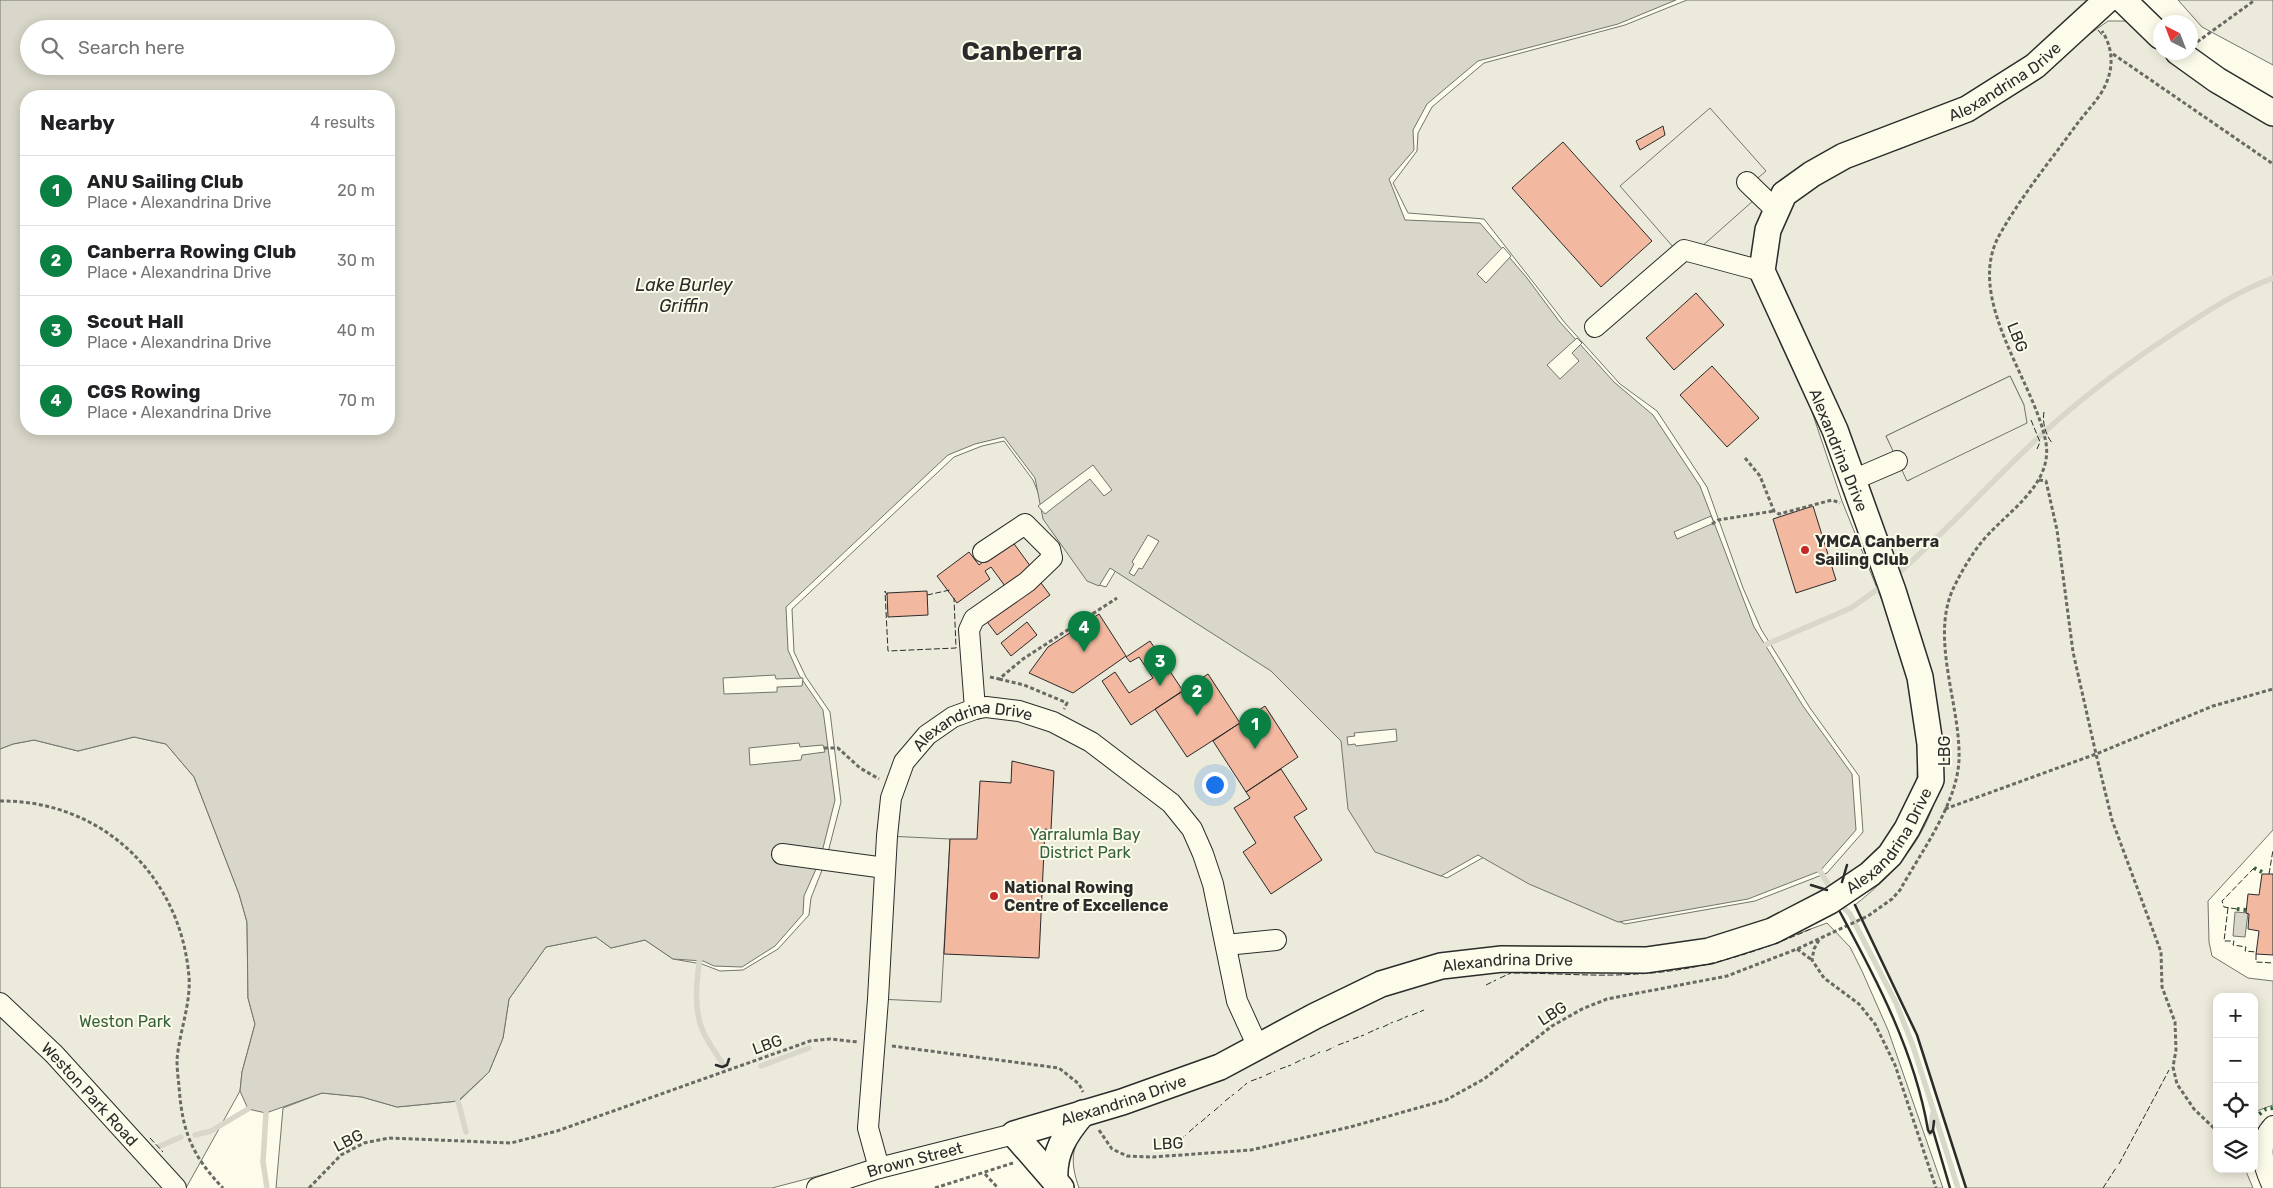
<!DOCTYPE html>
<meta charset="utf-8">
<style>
body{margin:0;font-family:Rubik,sans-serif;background:#f2f2f2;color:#202124}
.controls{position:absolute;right:15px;bottom:15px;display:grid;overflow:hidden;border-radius:10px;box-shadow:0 2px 12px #0003}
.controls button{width:45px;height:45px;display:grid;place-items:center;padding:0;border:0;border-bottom:1px solid #e0e0e0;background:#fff;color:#202124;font:25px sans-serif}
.compass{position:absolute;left:2153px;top:15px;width:45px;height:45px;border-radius:50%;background:#fff;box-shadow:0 2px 12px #0003;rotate:318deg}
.you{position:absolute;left:1214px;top:784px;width:18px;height:18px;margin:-12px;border:4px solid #fff;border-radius:50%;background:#1a73e8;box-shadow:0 0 0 8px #1a73e833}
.badge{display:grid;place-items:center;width:32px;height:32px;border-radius:50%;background:#0b8043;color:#fff;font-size:16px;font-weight:700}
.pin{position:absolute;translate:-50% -41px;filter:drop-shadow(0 1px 2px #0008)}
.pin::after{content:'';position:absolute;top:26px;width:18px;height:15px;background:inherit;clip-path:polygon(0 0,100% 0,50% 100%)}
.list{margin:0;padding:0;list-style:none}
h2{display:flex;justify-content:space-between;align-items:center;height:65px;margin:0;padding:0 20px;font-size:21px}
h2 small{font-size:16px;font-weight:400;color:#757577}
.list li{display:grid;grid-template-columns:32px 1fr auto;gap:15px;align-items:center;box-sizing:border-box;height:70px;padding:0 20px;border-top:1px solid #e0e0e0}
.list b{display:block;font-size:19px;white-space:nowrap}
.list p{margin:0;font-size:16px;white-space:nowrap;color:#757577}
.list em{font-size:16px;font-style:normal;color:#757577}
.icon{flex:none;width:28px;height:28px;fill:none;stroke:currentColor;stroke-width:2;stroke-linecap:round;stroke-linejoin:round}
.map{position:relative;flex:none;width:2273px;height:1188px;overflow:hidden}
.search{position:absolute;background:#fff;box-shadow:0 2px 12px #0003;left:20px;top:20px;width:375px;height:55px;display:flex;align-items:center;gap:12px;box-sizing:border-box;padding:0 18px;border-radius:28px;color:#757577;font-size:19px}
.panel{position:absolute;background:#fff;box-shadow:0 2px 12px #0003;left:20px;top:90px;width:375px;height:345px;border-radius:20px}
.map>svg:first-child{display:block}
.green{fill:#ecebdb;stroke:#74746e;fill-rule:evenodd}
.parking{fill:#eceadb;stroke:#74746e}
.water{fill:#d8d7c9;stroke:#74746e;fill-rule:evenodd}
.pier{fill:#fdfbea;stroke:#74746e}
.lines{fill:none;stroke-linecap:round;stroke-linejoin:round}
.stream{stroke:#d8d7c9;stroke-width:5.5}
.building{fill:#f2b8a0;stroke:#2b2b2b}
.minor-casing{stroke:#2b2b2b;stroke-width:22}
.major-casing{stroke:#2b2b2b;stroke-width:28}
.path{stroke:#6a6964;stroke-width:3;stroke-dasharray:4 2.5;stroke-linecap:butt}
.minor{stroke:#fdfbea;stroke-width:20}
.major{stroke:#fdfbea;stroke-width:25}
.hedge{stroke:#34623c;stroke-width:4;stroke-dasharray:2.5 4;stroke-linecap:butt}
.fence{stroke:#2b2b2b;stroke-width:1;stroke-dasharray:6 2.5;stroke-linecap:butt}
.wall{stroke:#2b2b2b;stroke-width:2.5}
.poi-dot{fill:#c62828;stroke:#fdfbea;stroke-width:2}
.labels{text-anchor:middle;stroke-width:4;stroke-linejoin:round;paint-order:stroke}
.street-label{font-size:16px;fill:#2b2b2b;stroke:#fdfbea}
.poi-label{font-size:16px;font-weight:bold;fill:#2b2b2b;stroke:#fdfbea;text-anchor:start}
.park-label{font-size:16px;fill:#34623c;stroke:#fdfbea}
.water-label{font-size:18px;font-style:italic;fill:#2b2b2b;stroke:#fdfbea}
.town-label{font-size:26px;font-weight:bold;fill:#2b2b2b;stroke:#fdfbea}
</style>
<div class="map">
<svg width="2273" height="1188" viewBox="0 0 2273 1188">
<rect width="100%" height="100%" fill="#fdfbea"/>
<path class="green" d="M 1687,0 L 2098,0 L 2034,58 L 1965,101 L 1783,186 L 1769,284 L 1842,501 L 1887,613 L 1908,678 L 1919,739 L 1917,778 L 1906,819 L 1868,865 L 1771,922 L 1708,942 L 1645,951 L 1501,950 L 1223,1057 L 1012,1125 L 772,1188 L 276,1188 L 283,1108 L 322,1093 L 362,1097 L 397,1107 L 459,1101 L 489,1072 L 503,1038 L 509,999 L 546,947 L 596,937 L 611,948 L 645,940 L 673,959 L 702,964 L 720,971 L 743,970 L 778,949 L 809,915 L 811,898 L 826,860 L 841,802 L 830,712 L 806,677 L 794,652 L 792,609 L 954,457 L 982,446 L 1004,441 L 1033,480 L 1050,521 L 1093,583 L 1106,587 L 1116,570 L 1277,670 L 1346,737 L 1382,854 L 1447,878 L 1484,857 L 1536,886 L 1625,924 L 1755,901 L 1827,873 L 1863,832 L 1859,776 L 1810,708 L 1761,629 L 1743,588 L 1707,487 L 1657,411 L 1620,384 L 1565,323 L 1484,219 L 1408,213 L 1393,183 L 1417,151 L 1418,133 L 1432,107 L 1484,63 L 1625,25 Z
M 2178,0 L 2273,0 L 2273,65 L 2202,27 Z
M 2108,21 L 2126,21 L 2160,49 L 2160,52 L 2165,53 L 2273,124 L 2273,830 L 2208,901 L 2209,942 L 2212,956 L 2248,978 L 2273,981 L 2273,1105 L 2254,1112 L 2254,997 L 2217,997 L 2217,1169 L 2245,1169 L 2253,1188 L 1966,1188 L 1917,1035 L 1855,905 C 1890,877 1920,846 1934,803 C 1938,792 1938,779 1940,768 L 1889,543 L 1870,488 L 1774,272 L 1778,230 L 1793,199 L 1805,190 L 1862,160 L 1900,149 L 1970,120 L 2039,79 L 2084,38 ZM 2010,376 L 2024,405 L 1908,481 L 1886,436 Z
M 134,737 L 166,744 L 194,777 L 239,894 L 247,922 L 248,998 L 255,1024 L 242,1072 L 240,1091 L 186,1188 L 0,1188 L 0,749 L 13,744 L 34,740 L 78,751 Z
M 1827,923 L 1850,947 L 1862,971 L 1888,1030 L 1943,1188 L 1079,1188 C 1070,1162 1070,1145 1090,1124 L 1185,1093 L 1252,1063 L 1310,1028 L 1397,990 L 1458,973 L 1552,971 L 1641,973 L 1697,966 L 1743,954 Z"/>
<path class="parking" d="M 1710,108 L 1766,171 L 1751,184 L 1754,200 L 1691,256 L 1681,256 L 1620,186 Z
M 2010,376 L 2024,405 L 2027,423 L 1907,481 L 1886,436 Z
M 887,836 L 950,839 L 941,1002 L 878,999 Z"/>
<path class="water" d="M 0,0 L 1676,0 L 1618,24 L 1478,61 L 1427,104 L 1413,130 L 1414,150 L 1389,179 L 1405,220 L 1480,223 L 1527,278 L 1559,321 L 1614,382 L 1653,415 L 1700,486 L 1754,627 L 1803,706 L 1852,774 L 1856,830 L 1820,871 L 1748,899 L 1618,922 L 1529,884 L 1478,855 L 1441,876 L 1375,852 L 1348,809 L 1341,741 L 1271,671 L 1110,568 L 1099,586 L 1087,581 L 1043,519 L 1035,478 L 1004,437 L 975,444 L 948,455 L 786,607 L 788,650 L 799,675 L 823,710 L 835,800 L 820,860 L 804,896 L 803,914 L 775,946 L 742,967 L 714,966 L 703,961 L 673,959 L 645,940 L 611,948 L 596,937 L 546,947 L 509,999 L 503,1038 L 489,1072 L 458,1101 L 397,1107 L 362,1097 L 322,1093 L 266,1113 L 248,1109 L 240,1091 L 242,1072 L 255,1024 L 248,998 L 247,922 L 239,894 L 194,777 L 166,744 L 134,737 L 78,751 L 34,740 L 13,744 L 0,749 ZM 29,29 L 386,29 L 386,66 L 29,66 ZM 26,96 L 389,96 L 389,429 L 26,429 Z
M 2235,912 L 2248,913 L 2245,937 L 2233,936 Z"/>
<path class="pier" d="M 1503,247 L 1511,256 L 1486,283 L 1477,274 Z
M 1577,338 L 1582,343 L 1572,353 L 1579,361 L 1560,379 L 1547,365 Z
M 1093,465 L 1112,490 L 1104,496 L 1090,479 L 1045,514 L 1038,506 Z
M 1711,516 L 1714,523 L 1677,539 L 1674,532 Z
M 1148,535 L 1159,541 L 1142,569 L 1139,568 L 1134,576 L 1129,573 L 1134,564 L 1132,562 Z
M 775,675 L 776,679 L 803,678 L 802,686 L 777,687 L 777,692 L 724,694 L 723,678 Z
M 1396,729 L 1397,741 L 1356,746 L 1355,744 L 1348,745 L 1347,737 L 1355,736 L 1354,733 Z
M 799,743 L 800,747 L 823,745 L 825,752 L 802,755 L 801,760 L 750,765 L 749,748 Z"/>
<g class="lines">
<path class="stream" d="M 1894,577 C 1949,530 1996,475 2050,427 C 2091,390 2134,359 2180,329 C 2209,310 2240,290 2273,278
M 1765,645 L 1851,608 L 1885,584
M 1820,871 L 1828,884
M 1845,909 L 1850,914 L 1896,1003 L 1913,1046 L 1958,1188
M 700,955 C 697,979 693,1006 702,1029 C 707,1042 717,1054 724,1066
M 761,1066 L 809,1048
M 458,1101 L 466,1132
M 266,1113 L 263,1162 L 267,1188
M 1930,1133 L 1933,1113
M 195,1135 L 211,1131 L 248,1109
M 160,1146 L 181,1137"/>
</g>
<path class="building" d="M 1663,126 L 1665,135 L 1640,150 L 1636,141 Z
M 1563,142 L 1652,241 L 1601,287 L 1512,188 Z
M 1696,293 L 1724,325 L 1674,370 L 1646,338 Z
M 1712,366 L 1759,418 L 1727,447 L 1680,395 Z
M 1813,506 L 1836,580 L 1796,593 L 1773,519 Z
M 1012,541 L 1031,567 L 1005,586 L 991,567 L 985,571 L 990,579 L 957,603 L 937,576 L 969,552 L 979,565 Z
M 1038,579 L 1050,595 L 997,635 L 985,619 Z
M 927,591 L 928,615 L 888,617 L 887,593 Z
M 1099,614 L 1126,656 L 1073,693 L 1029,673 L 1048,647 Z
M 1027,622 L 1037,635 L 1011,656 L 1001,643 Z
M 1150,641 L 1183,691 L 1131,725 L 1102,681 L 1115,672 L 1129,693 L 1153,678 L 1139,657 L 1130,662 L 1126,657 Z
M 1208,674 L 1240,723 L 1187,757 L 1155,709 Z
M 1265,706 L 1298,757 L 1246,792 L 1213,741 Z
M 1012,761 L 1054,771 L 1051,830 L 1045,829 L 1039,958 L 944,954 L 950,839 L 977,839 L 980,781 L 1011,783 Z
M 1281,769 L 1307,809 L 1294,817 L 1322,860 L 1271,894 L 1243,852 L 1256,843 L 1234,808 L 1250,798 L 1246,792 Z
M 2262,874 L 2273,874 L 2273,955 L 2256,954 L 2259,931 L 2248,929 L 2249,914 L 2246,913 L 2248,894 L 2259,895 Z"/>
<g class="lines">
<g class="minor-casing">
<g id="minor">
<path d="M 1747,182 L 1777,211"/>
<path d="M 1595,327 L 1684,250 L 1762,271"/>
<path d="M 1853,480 L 1897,461"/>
<path d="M 975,709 L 969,630 L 974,619 L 1027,582 L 1052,558 L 1050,549 L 1025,524 L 983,552"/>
<path d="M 782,854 L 885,868"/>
<path d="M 1226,945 L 1276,940"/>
<path id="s1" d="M 0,1003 L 54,1054 L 176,1188"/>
<path d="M 2273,1126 C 2256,1144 2263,1166 2273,1187"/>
<path id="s2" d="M 879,1168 L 868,1128 L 878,999 L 887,836 L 891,798 L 904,762 L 927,735 L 953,717 L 975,709 L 986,707 L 1019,711 L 1053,722 L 1091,742 L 1171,803 L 1192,829 L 1203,854 L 1213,884 L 1237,1001 L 1258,1047"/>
<path id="s3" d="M 817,1188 L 879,1168 L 1014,1134"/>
</g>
</g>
<g class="major-casing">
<g id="major">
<path d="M 2123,0 L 2160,36"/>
<path d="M 2178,52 L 2217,80 L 2273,113"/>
<path d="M 1055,1181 C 1053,1153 1065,1134 1083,1113"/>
<path id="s4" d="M 1061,1188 L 1014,1134 L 1122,1102 L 1220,1067 L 1315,1016 L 1381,984 L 1441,966 L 1502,959 L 1646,960 L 1709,951 L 1772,931 L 1830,901 L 1870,874 L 1890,855 L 1907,829 L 1931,780 L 1930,744 L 1920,677 L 1893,591 L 1835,430 L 1762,271 L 1768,230 L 1784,194 L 1812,174 L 1844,156 L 1967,109 L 2035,66 L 2107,0"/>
</g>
</g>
<path class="path" d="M 2197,42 L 2255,0
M 2113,54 L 2273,164
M 1745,458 L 1760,476 L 1774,511 L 1779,514 L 1832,500 L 1840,503
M 2039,480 L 2046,481 L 2057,530 L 2073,652 L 2096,754 L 2112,820 L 2161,952 L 2162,987 L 2175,1022 L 2176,1050 L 2173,1067 L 2177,1084 L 2194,1109 L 2217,1131
M 1712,524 L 1718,520 L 1774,511
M 990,677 L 999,679 L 1023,659 L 1117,598
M 999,679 L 1024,685 L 1067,703 L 1064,709
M 824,748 L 838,748 L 860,768 L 879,779
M 0,801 C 102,800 181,876 189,977 C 191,1004 179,1033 177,1060 C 177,1068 178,1078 179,1086 C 182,1131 192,1156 223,1188
M 1945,809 L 2096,754 L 2213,706 L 2273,689
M 1819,940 L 1814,949 L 1812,960 L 1824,978 L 1859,1004 L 1875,1024 L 1895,1065 L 1936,1188
M 1797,949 L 1812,960
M 892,1046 L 1059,1068 L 1079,1084 L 1083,1092
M 1099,1130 L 1112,1149 L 1127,1156 L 1153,1157 L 1251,1150 L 1350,1127 L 1446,1100 L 1484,1079 L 1552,1026 L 1582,1009 L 1607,999 L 1727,976 L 1797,949 L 1868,916 L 1892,899 L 1900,890 C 1921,852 1957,804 1959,760 C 1961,706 1930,640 1953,589 C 1960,574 1970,557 1980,544 C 2003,514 2053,487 2046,443 C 2035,381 1963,298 2000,234 C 2022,195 2051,160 2077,124 C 2086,112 2099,99 2105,86 C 2114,67 2113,48 2102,31
M 985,1174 L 998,1188
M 309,1188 L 341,1155 L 364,1143 L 389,1138 L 511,1143 L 557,1131 L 810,1041 L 830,1039 L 858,1042
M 935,1188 L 1013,1163"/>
<use href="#minor" class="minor"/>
<use href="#major" class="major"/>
<path class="hedge" d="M 2254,868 L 2264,873
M 2237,909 L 2246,910
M 2254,1118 L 2266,1109 L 2273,1108"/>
<path class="fence" d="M 2098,30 L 2102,35
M 2044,412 C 2042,423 2046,436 2053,444
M 2031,420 L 2040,442 L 2037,449
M 887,595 L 885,591 L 888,651 L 956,648 L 954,598
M 927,595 L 950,590
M 2269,874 L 2273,850
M 2228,908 L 2224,941 L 2234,941 L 2233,945 L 2246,947 L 2245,951 L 2256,952
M 2237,909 L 2224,907 L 2222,901 L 2254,868
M 2256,954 L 2256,962 L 2273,963
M 1514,973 C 1555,973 1596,977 1637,974 C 1699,971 1757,953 1813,928
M 1500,978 L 1511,973
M 1486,985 L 1496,980
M 1412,1015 L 1424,1010
M 1397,1021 L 1408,1016
M 1383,1027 L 1393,1022
M 1368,1033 L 1379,1028
M 1353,1039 L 1364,1035
M 1338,1045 L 1349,1041
M 1326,1051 L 1334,1047
M 1310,1057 L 1320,1052
M 1295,1063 L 1305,1058
M 1280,1069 L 1291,1065
M 1266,1075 L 1275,1071
M 1251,1081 L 1262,1077
M 1238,1091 L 1247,1083
M 1225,1101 L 1234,1094
M 1214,1111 L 1222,1104
M 1201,1122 L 1210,1114
M 1189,1132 L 1198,1124
M 150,1138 L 163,1152
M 1179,1141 L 1186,1135
M 1167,1147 L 1176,1142
M 2119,1164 L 2169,1070
M 2103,1188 L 2116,1168"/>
<path class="wall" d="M 1842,882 L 1847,865
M 1811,885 L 1827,890
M 1855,905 L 1917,1035 L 1966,1188
M 1840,912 C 1877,980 1915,1053 1928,1130 L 1930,1133 L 1933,1130 L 1950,1188
M 716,1065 L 722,1067 L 727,1065 L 729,1059
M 1933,1130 L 1934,1121"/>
</g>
<g class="poi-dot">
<circle cx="1805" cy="550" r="5"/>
<circle cx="994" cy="896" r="5"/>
</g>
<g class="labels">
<g class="street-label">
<text dy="6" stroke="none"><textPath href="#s4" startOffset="1964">Alexandrina Drive</textPath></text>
<text transform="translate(2018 337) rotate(68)" y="6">LBG</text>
<text transform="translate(1839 450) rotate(68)" y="6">Alexandrina Drive</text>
<text dy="6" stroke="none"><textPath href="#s2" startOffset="494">Alexandrina Drive</textPath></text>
<text transform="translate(1944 751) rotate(-90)" y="6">LBG</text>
<text dy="6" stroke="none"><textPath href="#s4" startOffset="1019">Alexandrina Drive</textPath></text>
<text dy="6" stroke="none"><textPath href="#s4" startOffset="599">Alexandrina Drive</textPath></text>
<text transform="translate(1552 1013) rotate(-33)" y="6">LBG</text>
<text transform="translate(767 1044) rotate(-20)" y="6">LBG</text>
<text dy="6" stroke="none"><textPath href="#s1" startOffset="128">Weston Park Road</textPath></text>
<text dy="6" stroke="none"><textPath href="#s4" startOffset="186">Alexandrina Drive</textPath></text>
<text transform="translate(348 1140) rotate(-27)" y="6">LBG</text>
<text transform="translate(1168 1143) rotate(-3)" y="6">LBG</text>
<text dy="6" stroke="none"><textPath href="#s3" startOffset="102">Brown Street</textPath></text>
</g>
<g class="poi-label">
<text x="1815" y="547">YMCA Canberra<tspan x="1815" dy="18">Sailing Club</tspan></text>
<text x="1004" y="893">National Rowing<tspan x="1004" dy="18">Centre of Excellence</tspan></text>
</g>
<g class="park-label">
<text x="1085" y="840">Yarralumla Bay<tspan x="1085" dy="18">District Park</tspan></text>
<text x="125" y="1027">Weston Park</text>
</g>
<g class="water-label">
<text x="684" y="291">Lake Burley<tspan x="684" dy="21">Griffin</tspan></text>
</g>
<g class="town-label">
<text x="1022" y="60">Canberra</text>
</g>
</g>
</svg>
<div class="controls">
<button>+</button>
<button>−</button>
<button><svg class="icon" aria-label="locate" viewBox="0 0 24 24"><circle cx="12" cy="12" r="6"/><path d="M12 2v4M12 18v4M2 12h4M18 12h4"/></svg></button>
<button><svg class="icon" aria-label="layers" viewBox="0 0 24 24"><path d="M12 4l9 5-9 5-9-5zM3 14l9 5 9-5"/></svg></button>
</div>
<svg class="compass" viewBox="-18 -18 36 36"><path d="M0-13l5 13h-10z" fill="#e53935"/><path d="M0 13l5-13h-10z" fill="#757577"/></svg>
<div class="you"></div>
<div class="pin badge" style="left:1255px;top:749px">1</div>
<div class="pin badge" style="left:1197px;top:716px">2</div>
<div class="pin badge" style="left:1160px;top:686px">3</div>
<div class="pin badge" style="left:1084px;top:652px">4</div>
<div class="search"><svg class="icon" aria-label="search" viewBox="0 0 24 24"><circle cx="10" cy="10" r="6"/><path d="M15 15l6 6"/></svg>Search here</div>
<section class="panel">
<h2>Nearby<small>4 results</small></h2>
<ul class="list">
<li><span class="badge">1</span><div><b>ANU Sailing Club</b><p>Place · Alexandrina Drive</p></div><em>20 m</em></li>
<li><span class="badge">2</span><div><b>Canberra Rowing Club</b><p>Place · Alexandrina Drive</p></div><em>30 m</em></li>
<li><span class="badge">3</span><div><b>Scout Hall</b><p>Place · Alexandrina Drive</p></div><em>40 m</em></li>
<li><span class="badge">4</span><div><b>CGS Rowing</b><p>Place · Alexandrina Drive</p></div><em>70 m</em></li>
</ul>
</section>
</div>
